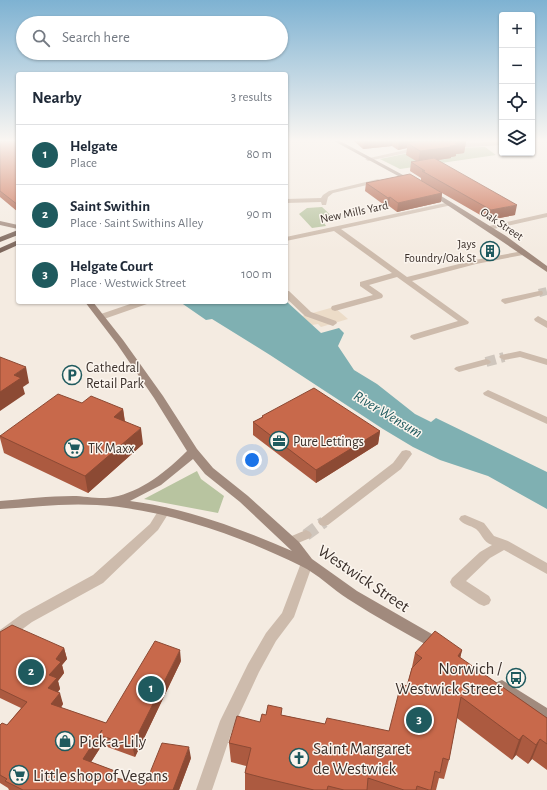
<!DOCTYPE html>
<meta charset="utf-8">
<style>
body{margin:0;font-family:"Alegreya Sans",sans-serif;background:#f2f2f3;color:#1f2937}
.controls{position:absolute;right:12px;top:12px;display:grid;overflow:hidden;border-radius:4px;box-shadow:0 1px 3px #0004}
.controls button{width:36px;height:36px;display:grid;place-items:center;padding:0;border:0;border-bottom:1px solid #e0e1e3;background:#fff;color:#1f2937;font:20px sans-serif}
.you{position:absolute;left:252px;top:460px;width:14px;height:14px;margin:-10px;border:3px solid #fff;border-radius:50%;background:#1a73e8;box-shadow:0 0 0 6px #1a73e833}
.badge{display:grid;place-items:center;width:26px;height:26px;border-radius:50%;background:#1f5a5e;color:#fff;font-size:13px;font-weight:700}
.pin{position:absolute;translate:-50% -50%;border:2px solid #fff;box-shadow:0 1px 4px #0006}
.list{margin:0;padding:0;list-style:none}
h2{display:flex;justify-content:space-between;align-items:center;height:52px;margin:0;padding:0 16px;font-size:17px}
h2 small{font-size:13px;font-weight:400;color:#747a83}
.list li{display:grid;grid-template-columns:26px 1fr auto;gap:12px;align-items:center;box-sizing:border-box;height:60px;padding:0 16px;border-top:1px solid #e0e1e3}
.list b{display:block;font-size:15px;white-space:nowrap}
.list p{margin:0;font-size:13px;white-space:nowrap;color:#747a83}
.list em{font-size:13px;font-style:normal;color:#747a83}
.icon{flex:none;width:22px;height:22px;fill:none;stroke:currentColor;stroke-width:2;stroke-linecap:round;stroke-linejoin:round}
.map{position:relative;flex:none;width:547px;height:790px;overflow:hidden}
.search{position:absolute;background:#fff;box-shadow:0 1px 3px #0004;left:16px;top:16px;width:272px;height:44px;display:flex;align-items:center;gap:10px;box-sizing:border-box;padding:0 14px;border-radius:22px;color:#747a83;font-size:15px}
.panel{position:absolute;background:#fff;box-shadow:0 1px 3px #0004;left:16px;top:72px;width:272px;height:232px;border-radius:4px}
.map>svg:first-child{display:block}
.green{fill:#b8c4a0}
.plaza{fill:#ecdcc8}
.water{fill:#7fb0b2}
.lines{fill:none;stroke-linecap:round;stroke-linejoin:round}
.street-tunnel-far2{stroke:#cfc6bd;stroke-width:8;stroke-dasharray:8 4;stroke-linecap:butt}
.street-tunnel-far1{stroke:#cfc6bd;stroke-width:10;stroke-dasharray:10 5;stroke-linecap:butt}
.street-tunnel{stroke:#cfc6bd;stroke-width:12;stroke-dasharray:12 6;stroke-linecap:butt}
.street{fill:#cdbbac;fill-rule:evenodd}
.secondary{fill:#a18a7d;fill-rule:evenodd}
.primary{fill:#7d675c;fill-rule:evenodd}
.wall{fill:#ac5a40}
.shaded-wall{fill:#8c4a34}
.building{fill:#c8694b;stroke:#8c4a34}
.labels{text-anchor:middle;stroke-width:3;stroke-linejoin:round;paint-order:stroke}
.far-street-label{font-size:12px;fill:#3b302b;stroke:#fbf5ee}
.far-poi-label{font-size:12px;fill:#3b302b;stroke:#fbf5ee;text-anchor:end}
.poi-label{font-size:14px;fill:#3b302b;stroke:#fbf5ee;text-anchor:start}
.water-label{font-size:15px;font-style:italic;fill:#1f5a5e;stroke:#fbf5ee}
.near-street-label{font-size:17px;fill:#3b302b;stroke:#fbf5ee}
.near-poi-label{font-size:17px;fill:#3b302b;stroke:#fbf5ee;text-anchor:start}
</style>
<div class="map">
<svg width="547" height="790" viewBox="0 0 547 790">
<rect width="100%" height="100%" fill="#f4ebe1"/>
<path class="green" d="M 485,147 L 496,155 L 400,169 L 380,159 L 428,149 Z
M 322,207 L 335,219 L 323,221 L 326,226 L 312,228 L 299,214 L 307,208 Z
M 197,471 L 201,479 L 224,496 L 218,513 L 144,499 Z"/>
<path class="plaza" d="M 334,307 L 348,319 L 321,327 L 318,324 L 312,325 L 302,316 Z"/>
<path class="water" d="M 286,301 L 321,333 L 339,328 L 344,333 L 338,346 L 354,370 L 377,384 L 415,414 L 431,422 L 436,418 L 547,472 L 547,509 L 488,476 L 440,460 L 413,447 L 383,429 L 270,355 L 212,319 L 206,320 L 180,302 L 286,302 Z"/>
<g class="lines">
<path class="street-tunnel-far2" d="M 539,293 L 547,291"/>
<path class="street-tunnel-far1" d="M 486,362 L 504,357"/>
<path class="street-tunnel" d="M 306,535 L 324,522"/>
<path class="street" d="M 502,141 L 502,145 L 453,148 L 450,146 L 453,144 Z
M 419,147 L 421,148 L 421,150 L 368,161 L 365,159 Z
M 378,179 L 380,180 L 380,182 L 333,193 L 328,197 L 326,205 L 322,205 L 321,202 L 286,203 L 286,199 L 321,198 L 323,195 L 329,191 Z
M 450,202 L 453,204 L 452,205 L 341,229 L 407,277 L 475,260 L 523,251 L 527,253 L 523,255 L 476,264 L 412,281 L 469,322 L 468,324 L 414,340 L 410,337 L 411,335 L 458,321 L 397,277 L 369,285 L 382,294 L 383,296 L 382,298 L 335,311 L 332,310 L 331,308 L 332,306 L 373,295 L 360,286 L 360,282 L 392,273 L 334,231 L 286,241 L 286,237 Z
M 547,213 L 547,217 L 489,230 L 485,228 L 489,226 Z
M 286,291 L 289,291 L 311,312 L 336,321 L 337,323 L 333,326 L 305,316 L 286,298 Z
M 539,291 L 542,291 L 543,293 L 542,295 L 505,304 L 501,301 L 502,299 Z
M 136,302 L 148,302 L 147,304 L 104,319 L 101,320 L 97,317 L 98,315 Z
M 538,316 L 547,321 L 547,328 L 535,321 L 534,319 Z
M 520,351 L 547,359 L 547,365 L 520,357 L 504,360 L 499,357 L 501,355 Z
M 486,359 L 489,360 L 491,362 L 489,364 L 459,372 L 454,369 L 456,367 Z
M 488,390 L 547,417 L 547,424 L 484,395 L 483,393 Z
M 406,450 L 410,451 L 412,454 L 401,469 L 328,525 L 324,526 L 320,525 L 318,522 L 320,519 L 393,463 L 402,451 Z
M 164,507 L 168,508 L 170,511 L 158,530 L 103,583 L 32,622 L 5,642 L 0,644 L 0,630 L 22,614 L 93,575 L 150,524 L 160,508 Z
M 465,515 L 484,523 L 494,536 L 508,541 L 547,563 L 547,574 L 504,550 L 490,558 L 466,581 L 489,596 L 491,600 L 489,604 L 484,606 L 479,604 L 452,586 L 450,582 L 452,578 L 480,552 L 492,545 C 482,541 483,535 476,529 C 470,525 463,525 459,519 L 461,516 Z
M 306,530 L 310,532 L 312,535 L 310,538 L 291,546 L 287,544 L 285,541 L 287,538 Z
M 307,558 L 312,559 L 313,563 L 294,617 L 276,641 L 259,672 L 233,728 L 212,790 L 196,790 L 220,721 L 248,664 L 266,633 L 282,613 L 301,563 L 302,559 Z"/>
<path class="secondary" d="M 334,141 L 340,141 L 416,182 L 411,183 Z
M 429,191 L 433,191 L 506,236 L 547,266 L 547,272 L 500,240 L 429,193 Z
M 0,221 L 18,225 L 18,229 L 0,225 Z
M 85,302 L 93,302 L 123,340 L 163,396 L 197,449 L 213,468 L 248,496 L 299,542 L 312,559 L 357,591 L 444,641 L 446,645 L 444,649 L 439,651 L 434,649 C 405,633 376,617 348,599 C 332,589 318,574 301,566 C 241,536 164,509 97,505 C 64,503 32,507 0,509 L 0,501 C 24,499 49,496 73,496 C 85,496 102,500 113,497 C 141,492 167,471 187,451 L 154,398 L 117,344 ZM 193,459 L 205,474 L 240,502 L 292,551 C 241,529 186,508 130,501 L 161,485 Z
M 502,680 L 547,708 L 547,724 L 497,692 L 494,687 L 497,682 Z"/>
<path class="primary" d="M 18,230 L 18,235 L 0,242 L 0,237 Z
M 18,240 L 18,245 L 0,253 L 0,248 Z"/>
</g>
<path class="wall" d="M 0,141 L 18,141 L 18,212 L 0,197 Z
M 354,141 L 465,141 L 466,142 L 464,153 L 456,154 L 456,156 L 451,157 L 451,158 L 437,160 L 515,215 L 489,220 L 421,181 L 421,178 L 410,171 L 411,162 L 416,161 L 406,155 L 407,148 L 398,150 L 392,146 L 363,149 Z
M 366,183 L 442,193 L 441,202 L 397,212 L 389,206 L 387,207 L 365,191 Z
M 82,403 L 123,409 L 125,421 L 143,444 L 88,493 L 4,453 L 0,438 L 0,436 Z
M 262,416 L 380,431 L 378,444 L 316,483 L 253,435 L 253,422 L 262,417 Z
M 0,632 L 64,648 L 67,659 L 62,665 L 64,673 L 58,681 L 60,689 L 58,692 L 63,704 L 61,708 L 106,723 L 181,661 L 135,757 L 102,745 L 91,762 L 115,771 L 116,778 L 145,785 L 191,758 L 179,790 L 9,790 L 8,788 L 0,783 L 0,725 L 7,725 L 21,708 L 0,698 Z
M 462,650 L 460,658 L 547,718 L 547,770 L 532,759 L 528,764 L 516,755 L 512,760 L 457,718 L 449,760 L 444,779 L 439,778 L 436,790 L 245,790 L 245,773 L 246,766 L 231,762 L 229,743 L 260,722 L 266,715 L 282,715 L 325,724 L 389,731 L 407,686 L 412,667 L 415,653 Z"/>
<path class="shaded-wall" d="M 364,141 L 393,141 L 392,146 L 363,149 Z
M 404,141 L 426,141 L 407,143 L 407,148 L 398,150 L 399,142 Z
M 466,142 L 464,153 L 456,154 L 456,156 L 451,157 L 451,158 L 418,163 L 420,151 L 450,146 L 455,143 Z
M 442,193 L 441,202 L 397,212 L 398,203 Z
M 390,197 L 389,206 L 387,207 L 388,198 Z
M 517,205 L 515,215 L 489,220 L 491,210 Z
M 26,367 L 29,383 L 23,387 L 25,394 L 0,411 L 0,392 L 14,375 Z
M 123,409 L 125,425 L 114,417 Z
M 141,428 L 143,444 L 88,493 L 85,476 Z
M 380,431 L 378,444 L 316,483 L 316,470 Z
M 64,648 L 67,659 L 62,665 L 64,673 L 58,681 L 60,689 L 52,699 L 48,688 L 49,675 L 56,659 Z
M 180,650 L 181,661 L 135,757 L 132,746 Z
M 462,650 L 457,671 L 458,656 Z
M 60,693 L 63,704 L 55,715 L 51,704 Z
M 102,730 L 99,735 L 102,745 L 86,770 L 83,759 Z
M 523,735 L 516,755 L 512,760 L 519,740 Z
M 540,739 L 532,759 L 528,764 L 536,745 Z
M 189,747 L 191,758 L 179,790 L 173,790 Z
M 115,771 L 117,782 L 112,777 Z"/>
<path class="building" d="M 0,141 L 18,141 L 18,205 L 0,191 Z
M 421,141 L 465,141 L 466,142 L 455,143 L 458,145 L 450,146 L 452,147 L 420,151 L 407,143 Z
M 434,158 L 517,205 L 491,210 L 422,171 L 425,171 L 411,162 Z
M 410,174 L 442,193 L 398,203 L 390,197 L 388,198 L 366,183 Z
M 0,357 L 26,367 L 14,375 L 21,378 L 0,392 Z
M 314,388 L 380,431 L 316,470 L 253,422 L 263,417 L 262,416 Z
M 58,394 L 82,403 L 91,396 L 123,409 L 114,417 L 141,428 L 85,476 L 0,436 Z
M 12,625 L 64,648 L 56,659 L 61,662 L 49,675 L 57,678 L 48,688 L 60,693 L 51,704 L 106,723 L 155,641 L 180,650 L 132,746 L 99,735 L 102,730 L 83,759 L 115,771 L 112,777 L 145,785 L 162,743 L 189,747 L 173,790 L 23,790 L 5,781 L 7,779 L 0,775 L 0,725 L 2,723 L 7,725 L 27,702 L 0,689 L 0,632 Z
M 435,631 L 462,650 L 458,656 L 547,718 L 547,744 L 540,739 L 536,745 L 523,735 L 519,740 L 461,697 L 449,760 L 443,758 L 440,773 L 435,771 L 431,790 L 429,790 L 417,786 L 416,790 L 404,790 L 368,778 L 367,790 L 344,790 L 328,786 L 327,790 L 314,790 L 264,778 L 245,773 L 251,748 L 229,743 L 237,716 L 260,722 L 262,714 L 266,715 L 268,705 L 282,708 L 281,715 L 325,724 L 327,718 L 389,731 L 401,684 L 407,686 L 412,668 L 422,658 L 415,653 Z"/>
<linearGradient id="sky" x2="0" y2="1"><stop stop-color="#7eb2d2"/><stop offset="0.56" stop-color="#faf6f2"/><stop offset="1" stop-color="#faf6f2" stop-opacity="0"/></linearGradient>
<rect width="547" height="251" fill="url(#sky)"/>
<defs>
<g id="building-ring" transform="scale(1)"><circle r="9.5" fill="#fbf5ee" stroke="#1f5a5e" stroke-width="1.5"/><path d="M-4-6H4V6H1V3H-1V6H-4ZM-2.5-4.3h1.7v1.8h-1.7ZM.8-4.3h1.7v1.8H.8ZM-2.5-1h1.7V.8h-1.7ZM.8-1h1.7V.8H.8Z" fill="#1f5a5e"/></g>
<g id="parking-ring" transform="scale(1)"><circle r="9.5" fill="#fbf5ee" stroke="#1f5a5e" stroke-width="1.5"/><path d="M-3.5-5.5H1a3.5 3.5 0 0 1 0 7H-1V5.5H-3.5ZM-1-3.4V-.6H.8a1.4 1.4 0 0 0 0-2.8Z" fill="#1f5a5e"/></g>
<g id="office-ring" transform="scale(1)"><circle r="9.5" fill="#fbf5ee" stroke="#1f5a5e" stroke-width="1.5"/><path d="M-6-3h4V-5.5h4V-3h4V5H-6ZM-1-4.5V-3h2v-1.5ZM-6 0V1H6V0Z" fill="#1f5a5e"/></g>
<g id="supermarket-ring" transform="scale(1)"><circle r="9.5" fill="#fbf5ee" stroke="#1f5a5e" stroke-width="1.5"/><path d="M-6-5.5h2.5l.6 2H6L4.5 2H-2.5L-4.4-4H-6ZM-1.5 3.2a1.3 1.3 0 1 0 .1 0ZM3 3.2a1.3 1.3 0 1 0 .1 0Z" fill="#1f5a5e"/></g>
<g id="bus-ring" transform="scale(1)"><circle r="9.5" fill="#fbf5ee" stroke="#1f5a5e" stroke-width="1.5"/><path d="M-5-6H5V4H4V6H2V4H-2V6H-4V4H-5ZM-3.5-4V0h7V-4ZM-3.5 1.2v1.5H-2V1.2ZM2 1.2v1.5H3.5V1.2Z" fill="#1f5a5e"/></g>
<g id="shop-ring" transform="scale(1)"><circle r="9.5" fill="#fbf5ee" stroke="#1f5a5e" stroke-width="1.5"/><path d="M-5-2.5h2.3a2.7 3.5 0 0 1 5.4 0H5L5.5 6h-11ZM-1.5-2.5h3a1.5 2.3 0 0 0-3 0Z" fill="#1f5a5e"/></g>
<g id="church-ring" transform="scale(1)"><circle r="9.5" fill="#fbf5ee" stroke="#1f5a5e" stroke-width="1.5"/><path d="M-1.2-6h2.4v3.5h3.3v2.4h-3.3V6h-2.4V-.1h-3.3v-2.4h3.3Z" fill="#1f5a5e"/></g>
</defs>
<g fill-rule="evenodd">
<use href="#building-ring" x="490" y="251"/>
<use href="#parking-ring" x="72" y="375"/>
<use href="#office-ring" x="279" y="441"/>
<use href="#supermarket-ring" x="74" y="448"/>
<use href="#bus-ring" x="516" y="678"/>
<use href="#shop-ring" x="65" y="741"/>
<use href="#church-ring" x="299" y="758"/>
<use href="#supermarket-ring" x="19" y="775"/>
</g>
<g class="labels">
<g class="far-street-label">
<text transform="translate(354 212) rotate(-12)" y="4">New Mills Yard</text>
<text transform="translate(502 224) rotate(34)" y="4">Oak Street</text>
</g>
<g class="far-poi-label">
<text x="476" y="248">Jays<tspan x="476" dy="14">Foundry/Oak St</tspan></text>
</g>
<g class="poi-label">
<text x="86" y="372">Cathedral<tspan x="86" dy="16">Retail Park</tspan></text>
<text x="293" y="446">Pure Lettings</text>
<text x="88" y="453">TK Maxx</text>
</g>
<g class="water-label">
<text transform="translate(388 414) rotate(31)" y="5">River Wensum</text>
</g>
<g class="near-street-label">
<text transform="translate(364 578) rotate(34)" y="6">Westwick Street</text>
</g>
<g class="near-poi-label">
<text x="502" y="674" text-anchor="end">Norwich /<tspan x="502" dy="20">Westwick Street</tspan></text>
<text x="79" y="747">Pick-a-Lily</text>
<text x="313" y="754">Saint Margaret<tspan x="313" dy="20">de Westwick</tspan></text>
<text x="33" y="781">Little shop of Vegans</text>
</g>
</g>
</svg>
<div class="controls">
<button>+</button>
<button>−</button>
<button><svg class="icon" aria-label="locate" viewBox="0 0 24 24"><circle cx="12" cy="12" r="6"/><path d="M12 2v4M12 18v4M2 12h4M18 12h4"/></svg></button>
<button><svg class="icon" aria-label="layers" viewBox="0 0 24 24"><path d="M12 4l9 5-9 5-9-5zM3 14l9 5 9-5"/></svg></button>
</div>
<div class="you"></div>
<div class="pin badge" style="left:151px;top:689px">1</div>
<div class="pin badge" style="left:31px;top:672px">2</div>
<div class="pin badge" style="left:419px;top:720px">3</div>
<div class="search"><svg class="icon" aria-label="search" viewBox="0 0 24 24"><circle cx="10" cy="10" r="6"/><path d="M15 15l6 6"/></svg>Search here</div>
<section class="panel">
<h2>Nearby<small>3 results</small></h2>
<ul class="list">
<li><span class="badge">1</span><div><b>Helgate</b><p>Place</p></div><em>80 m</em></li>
<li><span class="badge">2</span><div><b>Saint Swithin</b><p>Place · Saint Swithins Alley</p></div><em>90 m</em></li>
<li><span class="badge">3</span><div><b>Helgate Court</b><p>Place · Westwick Street</p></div><em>100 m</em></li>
</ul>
</section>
</div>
